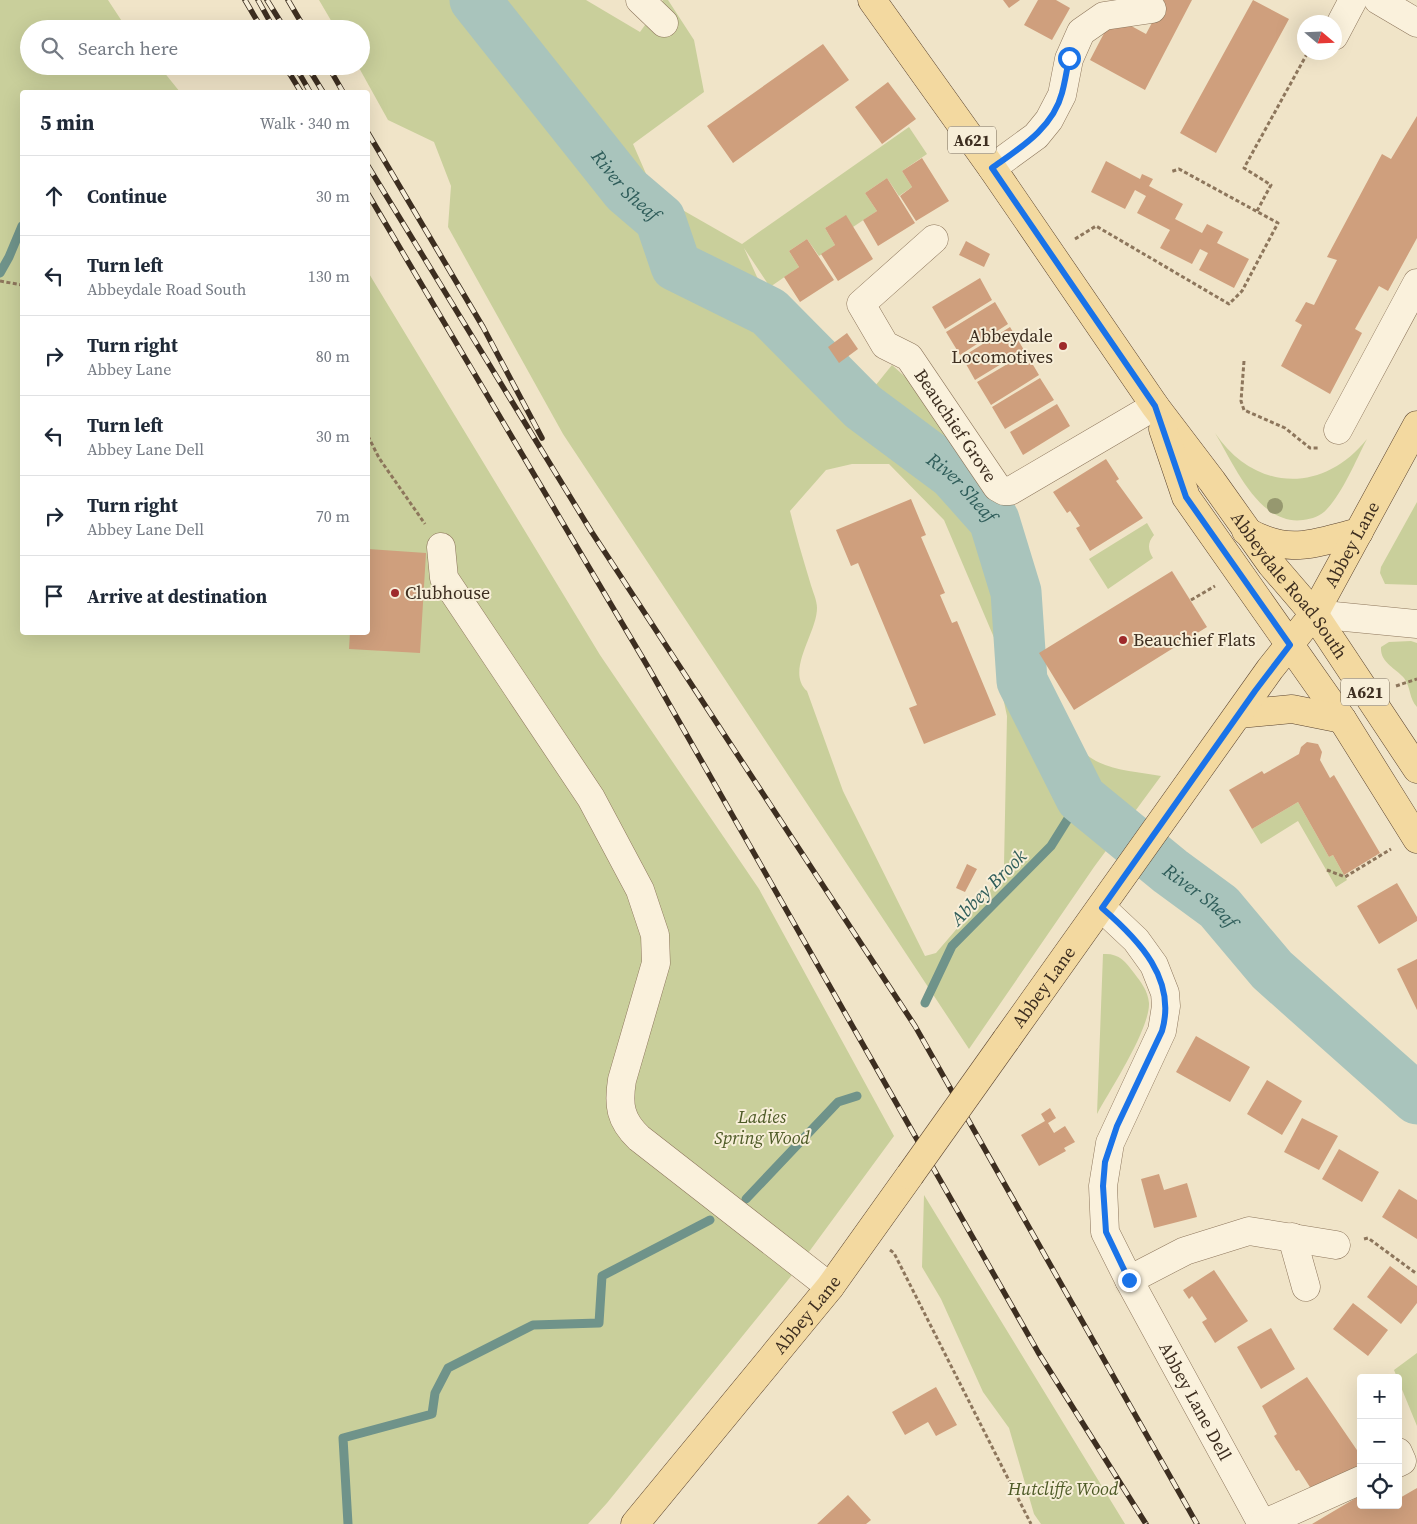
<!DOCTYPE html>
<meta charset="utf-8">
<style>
body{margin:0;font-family:"Source Serif 4",serif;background:#f6f6f7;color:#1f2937}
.controls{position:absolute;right:15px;bottom:15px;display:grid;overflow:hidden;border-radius:5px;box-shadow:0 5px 20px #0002}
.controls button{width:45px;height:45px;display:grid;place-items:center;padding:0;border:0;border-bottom:1px solid #e0e1e3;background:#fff;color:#1f2937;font:25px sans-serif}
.compass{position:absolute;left:1297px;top:15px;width:45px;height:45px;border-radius:50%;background:#fff;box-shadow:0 5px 20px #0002;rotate:109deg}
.stop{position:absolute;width:15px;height:15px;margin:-11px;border:4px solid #1a73e8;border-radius:50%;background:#fff}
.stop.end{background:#1a73e8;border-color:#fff;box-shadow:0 1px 5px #0008}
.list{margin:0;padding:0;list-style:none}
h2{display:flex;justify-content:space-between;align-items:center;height:65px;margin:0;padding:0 20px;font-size:21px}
h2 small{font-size:16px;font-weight:400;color:#747a83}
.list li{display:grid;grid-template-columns:32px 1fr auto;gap:15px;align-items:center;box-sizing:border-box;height:80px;padding:0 20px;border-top:1px solid #e0e1e3}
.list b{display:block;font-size:19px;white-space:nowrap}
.list p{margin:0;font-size:16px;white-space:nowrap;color:#747a83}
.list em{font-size:16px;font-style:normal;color:#747a83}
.icon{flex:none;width:28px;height:28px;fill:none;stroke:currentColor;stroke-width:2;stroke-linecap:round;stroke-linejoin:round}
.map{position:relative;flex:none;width:1417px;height:1524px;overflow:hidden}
.search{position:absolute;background:#fff;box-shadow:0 5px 20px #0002;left:20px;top:20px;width:350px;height:55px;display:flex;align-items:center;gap:12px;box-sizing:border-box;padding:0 18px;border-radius:28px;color:#747a83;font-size:19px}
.panel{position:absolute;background:#fff;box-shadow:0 5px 20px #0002;left:20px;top:90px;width:350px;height:545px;border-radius:5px}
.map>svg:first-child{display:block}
.green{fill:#c9cf9b}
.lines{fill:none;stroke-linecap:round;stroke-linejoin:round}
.stream{stroke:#6f938a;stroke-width:9}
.river{stroke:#a9c4bc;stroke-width:51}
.building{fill:#cf9f7d}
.minor-casing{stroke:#8d765c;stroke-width:29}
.major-casing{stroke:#5b4430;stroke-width:29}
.path{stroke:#8d765c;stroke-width:3;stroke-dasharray:4 2.5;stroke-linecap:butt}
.minor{stroke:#faf1dc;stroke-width:28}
.major{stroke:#f3d9a0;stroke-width:28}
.rail-casing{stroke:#3d2e20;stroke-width:5.5}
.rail{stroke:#f7eed8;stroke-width:4;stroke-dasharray:11;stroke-linecap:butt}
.major-bridge-casing{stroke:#5b4430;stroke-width:29;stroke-linecap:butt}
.major-bridge{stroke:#f3d9a0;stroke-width:28}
.tree{fill:#96986f}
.route{stroke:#1a73e8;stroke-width:6}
.poi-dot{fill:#9e2a2b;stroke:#f7eed8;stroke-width:2}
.labels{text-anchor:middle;stroke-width:4;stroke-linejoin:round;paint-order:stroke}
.shield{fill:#f7eed8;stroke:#756857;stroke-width:1}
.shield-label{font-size:16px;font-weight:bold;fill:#3d2e20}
.poi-label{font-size:18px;fill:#3d2e20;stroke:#f7eed8;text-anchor:start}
.street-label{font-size:18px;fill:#3d2e20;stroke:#f7eed8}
.park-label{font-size:18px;font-style:italic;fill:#4d5a26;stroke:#f7eed8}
.water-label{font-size:19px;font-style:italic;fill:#2f5d5a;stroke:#f7eed8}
</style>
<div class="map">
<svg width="1417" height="1524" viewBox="0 0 1417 1524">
<rect width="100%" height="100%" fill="#f0e4c8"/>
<path class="green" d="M 0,0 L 108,0 L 127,29 L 29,29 L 29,66 L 159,66 L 180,92 L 22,92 L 22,632 L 368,632 L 368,272 L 600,655 L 759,889 L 894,1136 L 792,1275 L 607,1503 L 588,1524 L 0,1524 Z
M 319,0 L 586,0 L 640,32 L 663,0 L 668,0 L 694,40 L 704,92 L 633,144 L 650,183 L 679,208 L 742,244 L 909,127 L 927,154 L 902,171 L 912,187 L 899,196 L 887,178 L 865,193 L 877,211 L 853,227 L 845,216 L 825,228 L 835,245 L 819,256 L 807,239 L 789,251 L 799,267 L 770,287 L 744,248 L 757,277 L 835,368 L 875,386 L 892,365 L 912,383 L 1017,538 L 1033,607 L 1030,635 L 1026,643 L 1001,654 L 944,520 L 889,464 L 852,464 L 826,470 L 790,511 C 796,535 803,559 810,582 C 812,590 817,600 817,608 C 817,633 785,671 807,691 L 843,791 L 925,956 L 936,953 L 996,883 L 1004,865 L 1007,716 L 1001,688 L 1037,663 C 1049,694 1065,745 1096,761 C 1115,771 1140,772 1161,776 L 1094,867 L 969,1049 L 563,434 L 448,227 L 451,186 L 434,142 L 388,120 L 358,66 L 361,66 L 361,29 L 336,29 Z
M 1215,433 C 1255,492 1323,494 1367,439 C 1356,460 1343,492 1327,509 C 1321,516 1312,519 1303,520 C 1259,526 1234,464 1215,433 Z
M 1417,502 L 1417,585 L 1385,584 L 1380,573 L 1381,567 Z
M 1147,523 L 1154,535 C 1147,543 1148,550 1153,558 L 1108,589 L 1089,559 Z
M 1411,641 L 1417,643 L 1417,707 C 1409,699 1411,687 1404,678 C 1396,668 1380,663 1381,647 L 1389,642 Z
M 1298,802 L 1329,857 L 1333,855 L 1345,877 L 1347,880 L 1336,887 L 1298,821 L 1261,844 L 1252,829 Z
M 1103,954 C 1119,953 1125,961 1134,973 C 1141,982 1148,991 1149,1003 C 1150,1029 1110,1090 1097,1114 Z
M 924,1195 L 1125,1524 L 1041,1524 L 1034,1514 L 1009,1428 L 983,1392 L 941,1299 L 922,1267 Z
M 1417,1353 L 1417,1426 L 1394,1370 Z"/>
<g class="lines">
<path class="stream" d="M 0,273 L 9,257 L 22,226
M 925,1003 L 952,946 L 1051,846 L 1081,798
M 746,1199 L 838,1102 L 857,1096
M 348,1524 L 343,1438 L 432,1414 L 435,1393 L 448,1368 L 533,1325 L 599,1323 L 602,1276 L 710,1220"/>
<path class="river" id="s1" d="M 475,0 L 626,190 L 660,219 L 676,266 L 769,312 L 863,407 L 953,474 L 994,520 L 1016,592 L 1022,681 L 1081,798 L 1170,871 L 1219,907 L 1272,970 L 1417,1099"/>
</g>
<path class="building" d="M 1003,0 L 1020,0 L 1009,8 Z
M 1038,0 L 1056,0 L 1070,8 L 1052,40 L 1024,25 Z
M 1164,0 L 1192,0 L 1145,90 L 1090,60 L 1113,16 L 1146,34 Z
M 1253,0 L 1289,19 L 1216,153 L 1180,133 Z
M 823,44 L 849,80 L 733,163 L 707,126 Z
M 888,82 L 916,119 L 882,144 L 855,107 Z
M 1417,116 L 1417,238 L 1388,291 L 1379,286 L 1355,329 L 1362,333 L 1330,394 L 1281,366 L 1302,325 L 1295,321 L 1306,302 L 1314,305 L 1337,260 L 1327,257 L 1382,154 L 1391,159 Z
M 922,158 L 949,201 L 916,221 L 900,196 L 912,187 L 902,171 Z
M 1106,161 L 1140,179 L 1142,174 L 1153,179 L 1149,186 L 1183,204 L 1175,219 L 1202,233 L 1207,224 L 1223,232 L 1217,243 L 1249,259 L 1234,288 L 1199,270 L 1208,253 L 1200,249 L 1192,264 L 1160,248 L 1170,230 L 1137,213 L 1146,196 L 1135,190 L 1125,209 L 1091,192 Z
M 887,178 L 915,223 L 878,246 L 863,220 L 877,211 L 865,193 Z
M 846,215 L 873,259 L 838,281 L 821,254 L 835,245 L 825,228 Z
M 807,239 L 834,280 L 800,302 L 784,277 L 799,267 L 789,251 Z
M 966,241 L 990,254 L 984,267 L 959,255 Z
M 980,278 L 992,300 L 945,329 L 932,307 Z
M 995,302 L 1008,324 L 960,355 L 946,332 Z
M 1010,327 L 1024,350 L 975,380 L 962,357 Z
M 847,333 L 858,349 L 839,363 L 828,347 Z
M 1026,353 L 1039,375 L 991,405 L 977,382 Z
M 1040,378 L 1054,400 L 1005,429 L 992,407 Z
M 1057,404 L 1070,426 L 1023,455 L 1010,432 Z
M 1106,459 L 1119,479 L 1116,481 L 1143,518 L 1090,551 L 1076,528 L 1080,526 L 1070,511 L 1067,513 L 1053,492 Z
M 911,499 L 926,535 L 921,537 L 945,593 L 940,595 L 952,623 L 957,621 L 996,715 L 924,744 L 909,708 L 917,705 L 858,563 L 851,566 L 836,530 Z
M 368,549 L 426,553 L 420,653 L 349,649 L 350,632 L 368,632 Z
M 1172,571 L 1207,627 L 1074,710 L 1039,653 Z
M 1307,742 L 1318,744 L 1322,752 L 1320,760 L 1330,778 L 1334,775 L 1380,853 L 1344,875 L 1333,855 L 1329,857 L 1298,802 L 1252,829 L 1229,790 L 1262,771 L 1264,774 L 1299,754 L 1301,747 Z
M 967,864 L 977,869 L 965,892 L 956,888 Z
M 1397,883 L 1417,917 L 1417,921 L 1379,944 L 1357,906 Z
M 1417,959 L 1417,1010 L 1397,969 Z
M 1196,1036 L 1250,1067 L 1230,1102 L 1176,1072 Z
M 1267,1080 L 1302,1101 L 1282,1135 L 1247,1114 Z
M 1050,1108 L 1056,1118 L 1048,1123 L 1054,1133 L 1065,1126 L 1075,1142 L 1064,1148 L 1066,1151 L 1039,1166 L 1021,1135 L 1045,1121 L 1041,1114 Z
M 1302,1118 L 1338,1136 L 1319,1170 L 1284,1152 Z
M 1339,1149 L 1379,1172 L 1362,1202 L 1322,1179 Z
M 1159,1174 L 1164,1190 L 1187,1183 L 1197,1217 L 1154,1228 L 1141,1179 Z
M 1399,1189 L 1417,1200 L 1417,1239 L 1382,1217 Z
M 1390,1266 L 1417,1286 L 1417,1303 L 1401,1324 L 1367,1297 Z
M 1214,1270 L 1248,1321 L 1215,1343 L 1202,1322 L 1207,1319 L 1192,1296 L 1189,1299 L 1183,1290 Z
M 1353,1303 L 1388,1330 L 1368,1356 L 1333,1329 Z
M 1271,1328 L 1295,1369 L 1261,1389 L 1237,1347 Z
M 1307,1377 L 1361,1456 L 1361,1469 L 1315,1495 L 1299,1470 L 1296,1471 L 1274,1436 L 1277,1434 L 1262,1406 Z
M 936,1387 L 957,1425 L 936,1436 L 928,1422 L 905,1435 L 892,1412 Z
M 1417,1488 L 1417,1524 L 1312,1524 L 1361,1495 L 1361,1505 L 1382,1505 L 1383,1508 L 1388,1505 L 1398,1505 L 1398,1499 Z
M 848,1495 L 871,1520 L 866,1524 L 817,1524 Z"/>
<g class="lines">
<g class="minor-casing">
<g id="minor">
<path d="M 640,0 L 664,23"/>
<path d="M 1378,0 L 1417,23"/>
<path d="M 1334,36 L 1353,0"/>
<path d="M 992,168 L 1036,136 L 1049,120 L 1062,95 L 1069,59 L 1081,32 L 1104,16 L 1152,9"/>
<path id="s2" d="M 934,239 L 861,304 L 885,345 L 909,357 L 997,487 L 1004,491 L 1010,491 L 1155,406"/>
<path d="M 1338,430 L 1417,283"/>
<path d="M 441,547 L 444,578 L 591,798 L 640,890 L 655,935 L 656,963 L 622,1080 C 618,1105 620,1120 639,1138 L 830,1287"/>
<path d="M 1314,614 L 1417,624"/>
<path id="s3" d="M 1102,908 L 1136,940 L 1154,965 L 1165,993 L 1166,1006 L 1162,1031 L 1110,1143 L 1103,1186 L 1105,1232 L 1129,1280 L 1262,1524"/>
<path d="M 1292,1237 L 1306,1287"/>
<path d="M 1129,1280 L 1185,1251 L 1249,1231 L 1336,1245"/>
<path d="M 1398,1452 L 1402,1461 L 1398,1463"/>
<path d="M 1263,1524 L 1361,1480"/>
</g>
</g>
<g class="major-casing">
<g id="major">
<path id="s4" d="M 872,0 L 992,168 L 1155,406 L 1212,481 L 1271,564 L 1314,614 L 1417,769"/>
<path d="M 1163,429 L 1186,497 L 1342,719 L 1417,839"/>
<path d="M 1246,531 C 1290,556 1314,543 1359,532"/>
<path d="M 1239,714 L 1292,709 L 1342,719"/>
<path id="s5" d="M 1006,1040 L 1270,669 L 1314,614 L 1417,425"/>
<path id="s6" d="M 635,1524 L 830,1287 L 910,1175"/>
</g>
</g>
<path class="path" d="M 1257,211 L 1271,185 L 1244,168 L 1308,52
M 1075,239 L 1096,226 L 1229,304 L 1242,291 L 1278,223 L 1179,169 L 1170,172
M 0,281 L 22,285
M 1244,361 L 1241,401 L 1244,410 L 1285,428 L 1310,448 L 1318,448
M 368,436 L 379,458 L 425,524
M 1191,600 L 1215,586
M 1396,686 L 1417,679
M 1327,870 L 1345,877 L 1391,849
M 1364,1239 L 1368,1238 L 1417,1274
M 890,1250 L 894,1253 L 1031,1524"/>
<use href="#minor" class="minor"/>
<use href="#major" class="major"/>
<g class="rail-casing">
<path id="rail" d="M 245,0 L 262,29
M 258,0 L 274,29
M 267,0 L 285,29
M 288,0 L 305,29
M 285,66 L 301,92
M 295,66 L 310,92
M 307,66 L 323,92
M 328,66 L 343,92
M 368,133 L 483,327 L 542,438
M 368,166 L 591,531 L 915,1026 L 1197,1524
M 368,194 L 648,667 L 1038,1352 L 1146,1524"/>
</g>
<use href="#rail" class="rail"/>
<g class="major-bridge-casing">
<path id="major-bridge" d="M 910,1175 L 1006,1040"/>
</g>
<use href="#major-bridge" class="major-bridge"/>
</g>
<circle class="tree" cx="1275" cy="506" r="8"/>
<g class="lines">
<path class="route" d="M 1069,58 C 1067,70 1065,82 1062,93 C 1053,128 1020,148 992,168 L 1155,406 L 1186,497 L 1290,645 L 1255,691 L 1102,908 C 1139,940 1177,979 1162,1031 L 1117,1126 L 1105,1162 L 1103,1186 L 1106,1232 L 1129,1280"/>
</g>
<g class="poi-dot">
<circle cx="1063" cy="346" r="5"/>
<circle cx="395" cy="593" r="5"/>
<circle cx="1123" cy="640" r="5"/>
</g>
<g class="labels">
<g class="shield">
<rect x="948" y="126.5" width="48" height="27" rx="4"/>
<rect x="1341" y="678.5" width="48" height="27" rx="4"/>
</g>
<g class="shield-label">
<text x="972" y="146">A621</text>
<text x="1365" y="698">A621</text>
</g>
<g class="poi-label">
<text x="1053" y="342" text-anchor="end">Abbeydale<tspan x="1053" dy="21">Locomotives</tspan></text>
<text x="405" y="599">Clubhouse</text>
<text x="1133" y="646">Beauchief Flats</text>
</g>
<g class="street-label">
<text dy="6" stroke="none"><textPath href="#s2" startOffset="255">Beauchief Grove</textPath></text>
<text dy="6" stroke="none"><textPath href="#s5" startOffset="605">Abbey Lane</textPath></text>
<text dy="6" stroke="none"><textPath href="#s4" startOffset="719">Abbeydale Road South</textPath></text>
<text dy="6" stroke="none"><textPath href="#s5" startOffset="65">Abbey Lane</textPath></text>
<text dy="6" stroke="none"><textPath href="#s6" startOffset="271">Abbey Lane</textPath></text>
<text dy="6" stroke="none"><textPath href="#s3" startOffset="551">Abbey Lane Dell</textPath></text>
</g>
<g class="park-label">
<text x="762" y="1123">Ladies<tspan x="762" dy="21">Spring Wood</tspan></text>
<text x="1063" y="1495">Hutcliffe Wood</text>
</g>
<g class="water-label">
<text dy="7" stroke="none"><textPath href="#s1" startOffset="239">River Sheaf</textPath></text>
<text dy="7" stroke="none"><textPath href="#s1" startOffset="702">River Sheaf</textPath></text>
<text transform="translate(988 887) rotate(-45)" y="7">Abbey Brook</text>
<text dy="7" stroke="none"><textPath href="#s1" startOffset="1198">River Sheaf</textPath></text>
</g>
</g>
</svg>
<div class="controls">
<button>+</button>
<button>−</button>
<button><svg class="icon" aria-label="locate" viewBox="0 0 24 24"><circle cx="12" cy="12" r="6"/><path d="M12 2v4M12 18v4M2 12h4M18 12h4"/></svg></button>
</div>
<svg class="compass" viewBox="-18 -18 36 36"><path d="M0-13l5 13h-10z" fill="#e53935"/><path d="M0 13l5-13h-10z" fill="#747a83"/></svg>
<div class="stop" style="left:1069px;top:58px"></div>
<div class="stop end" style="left:1129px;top:1280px"></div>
<div class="search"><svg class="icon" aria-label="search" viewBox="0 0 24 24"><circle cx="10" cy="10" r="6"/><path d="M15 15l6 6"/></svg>Search here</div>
<section class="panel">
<h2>5 min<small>Walk · 340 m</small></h2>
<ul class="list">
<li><svg class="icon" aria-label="ahead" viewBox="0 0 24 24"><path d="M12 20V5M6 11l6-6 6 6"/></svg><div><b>Continue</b></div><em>30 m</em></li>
<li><svg class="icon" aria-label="left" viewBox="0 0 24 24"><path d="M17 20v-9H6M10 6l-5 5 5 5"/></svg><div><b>Turn left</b><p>Abbeydale Road South</p></div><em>130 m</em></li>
<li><svg class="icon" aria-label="right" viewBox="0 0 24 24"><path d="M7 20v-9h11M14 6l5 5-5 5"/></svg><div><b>Turn right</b><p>Abbey Lane</p></div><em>80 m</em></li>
<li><svg class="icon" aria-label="left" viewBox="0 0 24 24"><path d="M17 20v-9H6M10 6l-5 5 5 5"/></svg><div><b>Turn left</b><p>Abbey Lane Dell</p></div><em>30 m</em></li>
<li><svg class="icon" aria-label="right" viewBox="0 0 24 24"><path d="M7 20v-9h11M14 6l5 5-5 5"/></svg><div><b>Turn right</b><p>Abbey Lane Dell</p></div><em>70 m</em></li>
<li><svg class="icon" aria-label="arrive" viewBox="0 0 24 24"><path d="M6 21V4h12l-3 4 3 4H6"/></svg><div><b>Arrive at destination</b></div></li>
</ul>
</section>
</div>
